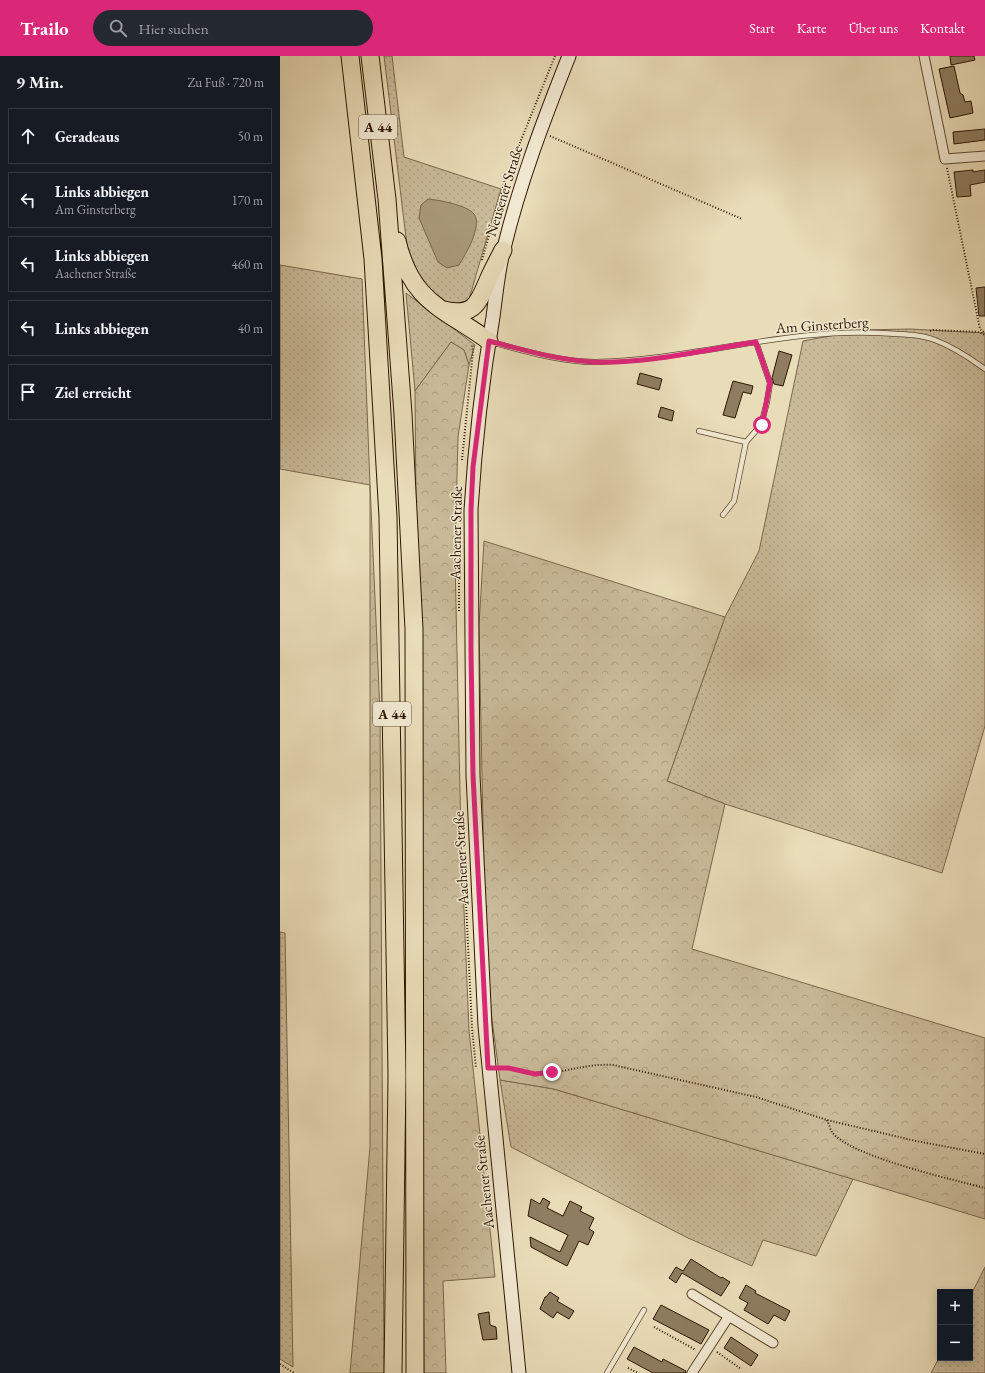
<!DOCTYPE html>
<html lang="de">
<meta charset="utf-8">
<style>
body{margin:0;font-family:"EB Garamond",serif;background:#242831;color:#f1f3f6}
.controls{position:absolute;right:12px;bottom:12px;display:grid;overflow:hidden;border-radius:0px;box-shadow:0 2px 10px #0003}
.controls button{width:36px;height:36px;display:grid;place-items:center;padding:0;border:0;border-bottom:1px solid #363941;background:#171b24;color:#f1f3f6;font:20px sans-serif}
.stop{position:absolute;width:12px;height:12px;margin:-9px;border:3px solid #db2777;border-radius:50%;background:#fff}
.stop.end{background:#db2777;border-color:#fff;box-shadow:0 1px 4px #0008}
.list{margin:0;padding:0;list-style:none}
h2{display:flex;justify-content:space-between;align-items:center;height:52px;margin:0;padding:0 16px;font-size:17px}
h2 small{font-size:13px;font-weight:400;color:#9ea1a6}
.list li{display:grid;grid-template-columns:26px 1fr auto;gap:12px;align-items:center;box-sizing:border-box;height:56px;margin:0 8px 8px;padding:0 8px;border:1px solid #363941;border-radius:0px}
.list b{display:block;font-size:15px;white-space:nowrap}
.list p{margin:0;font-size:13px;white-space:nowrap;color:#9ea1a6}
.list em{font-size:13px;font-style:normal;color:#9ea1a6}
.icon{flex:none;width:22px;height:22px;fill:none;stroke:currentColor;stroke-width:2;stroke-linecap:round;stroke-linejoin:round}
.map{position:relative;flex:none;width:705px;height:1317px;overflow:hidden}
header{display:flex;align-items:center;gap:24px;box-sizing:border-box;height:56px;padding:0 20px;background:#db2777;color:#fff}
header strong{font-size:19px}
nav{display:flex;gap:22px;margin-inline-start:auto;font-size:14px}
.search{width:280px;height:36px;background:#242831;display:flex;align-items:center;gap:10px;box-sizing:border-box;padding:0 14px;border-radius:22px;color:#9ea1a6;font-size:15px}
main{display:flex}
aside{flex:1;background:#171b24}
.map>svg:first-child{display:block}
.grass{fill:url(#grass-dots);stroke:#7a684c}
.forest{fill:url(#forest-crowns);stroke:#7a684c}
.water{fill:#a99979;stroke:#776549}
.building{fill:#8e7d60;stroke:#2c1600}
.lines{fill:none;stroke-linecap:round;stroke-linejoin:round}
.service-casing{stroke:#5b482e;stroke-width:6}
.minor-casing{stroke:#5b482e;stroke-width:11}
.secondary-casing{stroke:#2c1600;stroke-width:15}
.motorway-casing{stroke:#2c1600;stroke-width:19}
.path{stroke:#2c1600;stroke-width:2;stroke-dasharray:1 2;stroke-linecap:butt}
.service{stroke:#f1e8d1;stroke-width:4.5}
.minor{stroke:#f1e8d1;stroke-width:9}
.secondary{stroke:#f1e8d1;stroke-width:13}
.motorway{stroke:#e9dcb8;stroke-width:17}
.route{stroke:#db2777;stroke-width:5}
.labels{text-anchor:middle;stroke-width:3;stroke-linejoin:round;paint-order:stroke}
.shield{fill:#f1e8d1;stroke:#67553f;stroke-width:1}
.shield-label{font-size:14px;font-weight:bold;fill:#2c1600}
.street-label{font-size:15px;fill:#2c1600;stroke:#f1e8d1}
</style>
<header>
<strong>Trailo</strong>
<div class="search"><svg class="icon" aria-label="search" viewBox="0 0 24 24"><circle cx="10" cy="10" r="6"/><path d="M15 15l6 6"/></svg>Hier suchen</div>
<nav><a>Start</a><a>Karte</a><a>Über uns</a><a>Kontakt</a></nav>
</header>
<main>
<aside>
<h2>9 Min.<small>Zu Fuß · 720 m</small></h2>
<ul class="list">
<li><svg class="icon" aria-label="ahead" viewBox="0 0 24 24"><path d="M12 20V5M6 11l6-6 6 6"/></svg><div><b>Geradeaus</b></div><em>50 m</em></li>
<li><svg class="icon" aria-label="left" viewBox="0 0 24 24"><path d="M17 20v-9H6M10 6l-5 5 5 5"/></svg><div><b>Links abbiegen</b><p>Am Ginsterberg</p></div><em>170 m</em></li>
<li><svg class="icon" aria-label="left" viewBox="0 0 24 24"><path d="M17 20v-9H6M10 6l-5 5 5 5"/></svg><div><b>Links abbiegen</b><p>Aachener Straße</p></div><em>460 m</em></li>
<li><svg class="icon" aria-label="left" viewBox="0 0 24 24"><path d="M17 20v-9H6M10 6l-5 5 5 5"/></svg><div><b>Links abbiegen</b></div><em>40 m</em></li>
<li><svg class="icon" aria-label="arrive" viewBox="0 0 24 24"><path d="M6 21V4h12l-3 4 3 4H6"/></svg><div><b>Ziel erreicht</b></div></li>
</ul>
</aside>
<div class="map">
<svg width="705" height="1317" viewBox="0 0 705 1317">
<defs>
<pattern id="grass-dots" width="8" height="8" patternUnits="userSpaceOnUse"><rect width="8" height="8" fill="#c9ba99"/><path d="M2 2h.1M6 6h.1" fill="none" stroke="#ad9f82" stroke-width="1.8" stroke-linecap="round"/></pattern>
<pattern id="forest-crowns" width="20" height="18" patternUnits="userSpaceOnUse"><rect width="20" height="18" fill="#c9ba99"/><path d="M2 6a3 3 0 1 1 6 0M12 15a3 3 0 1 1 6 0" fill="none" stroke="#ad9f82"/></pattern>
</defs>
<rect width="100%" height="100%" fill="#e9dcb8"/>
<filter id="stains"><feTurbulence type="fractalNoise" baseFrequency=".005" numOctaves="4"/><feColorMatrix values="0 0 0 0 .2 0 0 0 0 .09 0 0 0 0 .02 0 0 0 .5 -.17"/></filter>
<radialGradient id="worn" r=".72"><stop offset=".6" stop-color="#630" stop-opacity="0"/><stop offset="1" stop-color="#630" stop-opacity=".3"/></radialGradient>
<path class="grass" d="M 104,0 L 112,0 L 124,101 L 221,133 L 188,247 L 170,250 L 147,235 L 128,198 Z
M 0,209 L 82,223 L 90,429 L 0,413 Z
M 126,237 L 195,289 L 189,309 L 184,294 L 171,286 L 135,335 Z
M 630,273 L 705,277 L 705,670 L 662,817 L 445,748 L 387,725 L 445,561 L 479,495 L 523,285 L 582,274 Z
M 0,876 L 5,877 L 13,1311 L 0,1303 Z
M 220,1024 L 274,1033 L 573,1123 L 536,1200 L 483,1184 L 472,1210 L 408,1182 L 231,1091 Z
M 705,1211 L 705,1317 L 651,1317 L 660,1300 L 660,1302 L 690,1302 L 690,1241 Z"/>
<path class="forest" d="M 171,286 L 184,294 L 189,309 L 178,381 L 175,502 L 181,782 L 189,974 L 215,1221 L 163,1225 L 166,1317 L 144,1317 L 135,335 Z
M 90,429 L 100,656 L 104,1317 L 70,1317 L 90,1091 Z
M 204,485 L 445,561 L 387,725 L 445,748 L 412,893 L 705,982 L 705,1163 L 274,1033 L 220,1024 L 211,956 L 205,866 L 199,570 Z"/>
<path class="water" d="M 148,143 C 159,144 187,149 194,158 C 203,170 185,199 179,209 L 167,212 L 158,206 L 139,162 L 141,149 Z"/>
<path class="building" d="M 670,0 L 694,0 L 695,4 L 671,9 Z
M 674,10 L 680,37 L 683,39 L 685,46 L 691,45 L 693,57 L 670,62 L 659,13 Z
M 705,73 L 705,84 L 674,88 L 673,76 Z
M 693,114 L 693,116 L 705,114 L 705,126 L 690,129 L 691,140 L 677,141 L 674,116 Z
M 705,231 L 705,260 L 699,260 L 696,232 Z
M 499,295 L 512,299 L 503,330 L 494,328 L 492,322 Z
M 360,317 L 382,323 L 379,334 L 357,328 Z
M 453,325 L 473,330 L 471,338 L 463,336 L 455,362 L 443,359 Z
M 381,351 L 394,355 L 392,365 L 378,361 Z
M 263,1142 L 270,1146 L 267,1152 L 283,1160 L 290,1145 L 302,1151 L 300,1155 L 314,1162 L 309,1173 L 314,1176 L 308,1189 L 299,1185 L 287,1210 L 251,1191 L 250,1181 L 280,1196 L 288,1179 L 248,1160 L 251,1143 L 260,1148 Z
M 411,1203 L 441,1222 L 442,1221 L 450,1226 L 441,1240 L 402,1217 L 396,1227 L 389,1222 L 396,1211 L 403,1215 Z
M 466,1229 L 476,1235 L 475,1237 L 510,1255 L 505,1265 L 494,1259 L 488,1268 L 464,1254 L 468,1247 L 459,1242 Z
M 270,1236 L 279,1242 L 277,1245 L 294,1255 L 289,1263 L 277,1256 L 273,1262 L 260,1253 L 265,1241 L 266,1241 Z
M 381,1249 L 429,1274 L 421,1288 L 373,1263 Z
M 209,1256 L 210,1269 L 216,1271 L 217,1283 L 203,1284 L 198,1258 Z
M 451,1281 L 478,1299 L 471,1310 L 444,1292 Z
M 354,1291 L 382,1306 L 383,1303 L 406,1315 L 406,1317 L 373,1317 L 347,1303 Z"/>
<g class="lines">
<g class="service-casing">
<path id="service" d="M 211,286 C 244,295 281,306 315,306 C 412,304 505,272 601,277 C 619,278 639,278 655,284 C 673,291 690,302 705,313
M 419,375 L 466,386
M 443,459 L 454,445 L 466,386 L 481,369 L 487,346 L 490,327 L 476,286
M 327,1317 L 364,1254"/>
</g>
<g class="minor-casing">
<path id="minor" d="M 644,0 L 665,103 L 705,100
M 412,1238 L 493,1287
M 412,1317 L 449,1260"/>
</g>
<g class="secondary-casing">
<path id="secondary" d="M 239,1317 L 205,970 L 193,719 L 191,454 C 195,389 202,325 213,261 C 216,238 218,215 224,192 C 240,126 264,63 289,0"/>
</g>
<g class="motorway-casing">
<path id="motorway" d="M 70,0 L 93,203 L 108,461 L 117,1020 L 113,1317
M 90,0 L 107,143 L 123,358 L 134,573 L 135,1317
M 117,185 C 132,247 162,251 209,285
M 164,254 C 195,261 198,247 209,222 C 213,213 218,204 223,194"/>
</g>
<path class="path" d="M 270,80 L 462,163
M 667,112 L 700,273 L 705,277
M 202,204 L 225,124 L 275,0
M 650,275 L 653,274 L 699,276 L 705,279
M 182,404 L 193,295 L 192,289
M 179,494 L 179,556
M 184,806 L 192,972 L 196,1012
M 220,1012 C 232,1012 244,1018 256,1018 C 282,1018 305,1007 333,1009 L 476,1041 L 547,1064 L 636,1085 L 705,1098
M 547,1064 C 549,1068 550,1073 552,1076 C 569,1100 674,1124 705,1132
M 374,1271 L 416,1294
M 437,1296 L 461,1313
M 0,1308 L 14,1317
M 348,1312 L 358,1317"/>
<use href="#service" class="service"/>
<use href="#minor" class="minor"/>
<use href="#secondary" class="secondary"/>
<use href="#motorway" class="motorway"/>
</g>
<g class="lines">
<path class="route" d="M 272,1016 L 255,1018 L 228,1012 L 208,1012 L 193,719 L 191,594 L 191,454 L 193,411 L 209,285 C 243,294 278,304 313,306 C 367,308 423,294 476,286 L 490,327 L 482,369"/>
</g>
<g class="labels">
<g class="shield">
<rect x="79" y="59" width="38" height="24" rx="3"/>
<rect x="93" y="646" width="38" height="24" rx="3"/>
</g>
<g class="shield-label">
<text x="98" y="76">A 44</text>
<text x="112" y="663">A 44</text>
</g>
<g class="street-label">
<text transform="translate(224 135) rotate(-73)" y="5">Neusener Straße</text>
<text transform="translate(542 269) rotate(-4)" y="5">Am Ginsterberg</text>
<text transform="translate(176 477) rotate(-89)" y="5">Aachener Straße</text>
<text transform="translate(181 802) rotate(-93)" y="5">Aachener Straße</text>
<text transform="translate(204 1126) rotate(-96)" y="5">Aachener Straße</text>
</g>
</g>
<rect width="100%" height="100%" filter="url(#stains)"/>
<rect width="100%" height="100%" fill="url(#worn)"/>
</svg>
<div class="controls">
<button>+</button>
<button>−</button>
</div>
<div class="stop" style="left:482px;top:369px"></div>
<div class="stop end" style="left:272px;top:1016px"></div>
</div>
</main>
